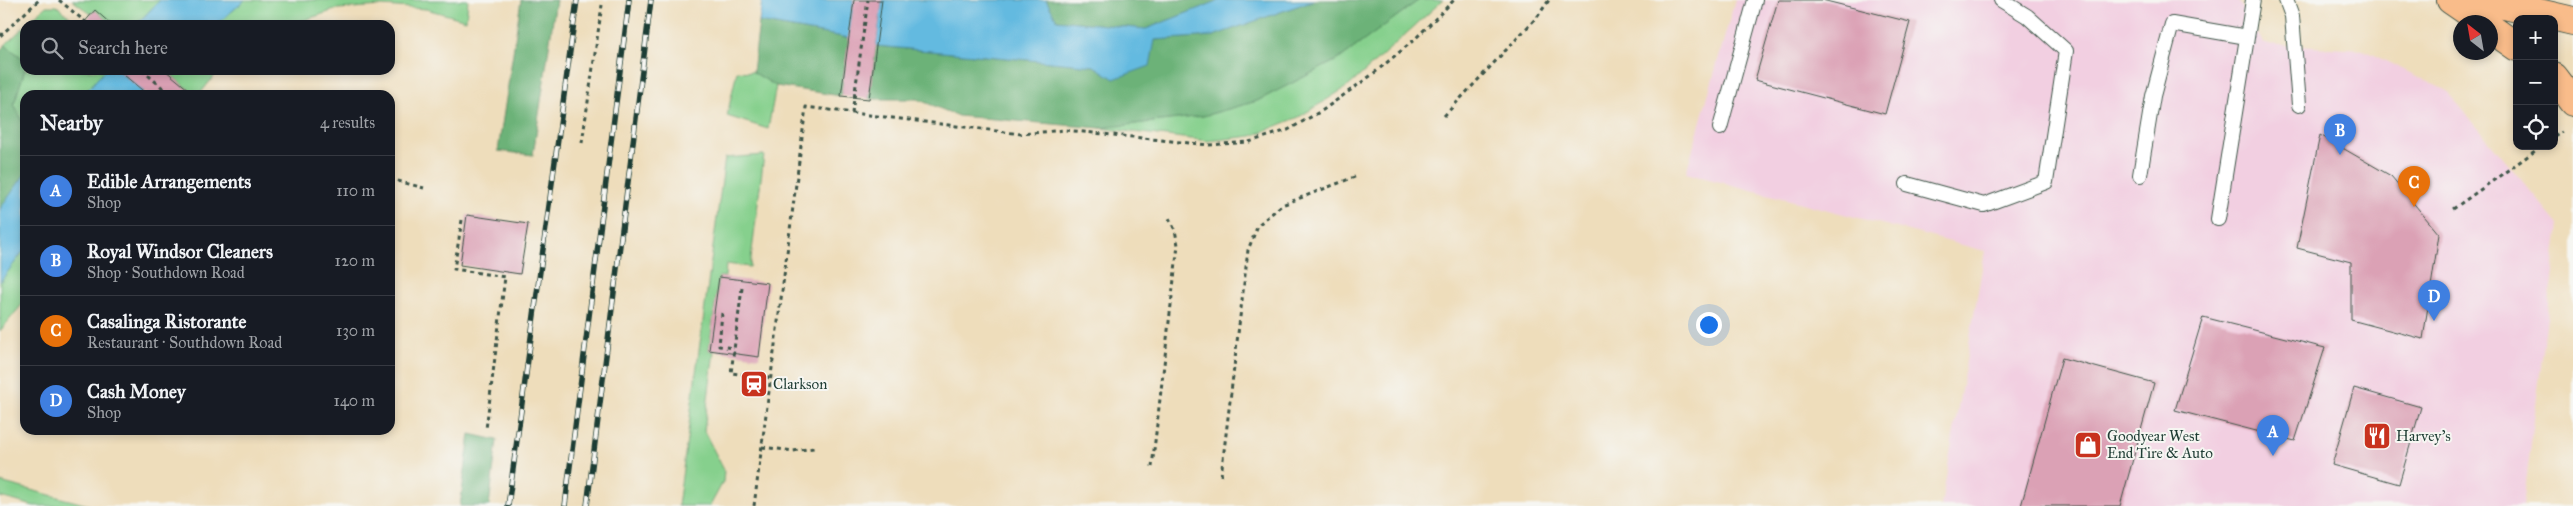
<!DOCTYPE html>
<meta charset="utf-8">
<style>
body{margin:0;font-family:"IM FELL Great Primer",serif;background:#20242c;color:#f1f3f6}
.controls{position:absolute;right:15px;top:15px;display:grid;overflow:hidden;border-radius:10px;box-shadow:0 2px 8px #0003}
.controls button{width:45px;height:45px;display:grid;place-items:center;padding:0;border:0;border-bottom:1px solid #363941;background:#171b24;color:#f1f3f6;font:25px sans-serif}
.compass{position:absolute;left:2453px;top:15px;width:45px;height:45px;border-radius:50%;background:#171b24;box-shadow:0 2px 8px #0003;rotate:329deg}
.you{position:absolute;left:1708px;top:324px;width:18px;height:18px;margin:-12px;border:4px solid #fff;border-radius:50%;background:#1a73e8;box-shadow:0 0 0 8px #1a73e833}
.badge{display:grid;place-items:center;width:32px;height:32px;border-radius:50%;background:#c8321e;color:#fff;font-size:16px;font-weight:700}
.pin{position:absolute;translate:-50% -41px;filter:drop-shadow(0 1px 2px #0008)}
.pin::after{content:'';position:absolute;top:26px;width:18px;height:15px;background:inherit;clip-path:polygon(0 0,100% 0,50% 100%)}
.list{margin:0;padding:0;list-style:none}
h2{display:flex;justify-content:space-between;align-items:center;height:65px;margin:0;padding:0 20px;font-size:21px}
h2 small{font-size:16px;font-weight:400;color:#9ea1a6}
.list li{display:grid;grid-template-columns:32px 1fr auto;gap:15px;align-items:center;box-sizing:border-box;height:70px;padding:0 20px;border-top:1px solid #363941}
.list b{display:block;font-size:19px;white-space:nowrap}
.list p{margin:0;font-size:16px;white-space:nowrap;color:#9ea1a6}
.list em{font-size:16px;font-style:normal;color:#9ea1a6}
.icon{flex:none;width:28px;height:28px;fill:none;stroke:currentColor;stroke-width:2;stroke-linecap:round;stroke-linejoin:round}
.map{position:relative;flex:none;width:2573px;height:506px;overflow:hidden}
.search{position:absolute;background:#171b24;box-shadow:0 2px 8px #0003;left:20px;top:20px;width:375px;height:55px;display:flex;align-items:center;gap:12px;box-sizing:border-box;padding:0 18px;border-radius:15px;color:#9ea1a6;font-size:19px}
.panel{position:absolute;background:#171b24;box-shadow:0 2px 8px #0003;left:20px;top:90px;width:375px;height:345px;border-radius:15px}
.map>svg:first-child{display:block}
.built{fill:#f2cfe1}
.green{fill:#86d08d;stroke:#528660}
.forest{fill:#6cb278;stroke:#467856}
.water{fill:#63bae0;stroke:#417c8a}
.building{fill:#dba1b5}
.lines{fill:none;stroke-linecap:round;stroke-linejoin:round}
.lane-casing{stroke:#3e5548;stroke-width:16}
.primary-casing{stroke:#3e5548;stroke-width:30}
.path{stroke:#3e5548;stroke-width:3;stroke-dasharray:4 4;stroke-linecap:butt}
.lane{stroke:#fff;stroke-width:14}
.primary{stroke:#f9bc8a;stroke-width:28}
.rail-casing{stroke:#1f3d34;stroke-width:5.5}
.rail{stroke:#f6f6f2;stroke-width:4;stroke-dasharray:11;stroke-linecap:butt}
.labels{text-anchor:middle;stroke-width:4;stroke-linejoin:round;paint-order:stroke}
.poi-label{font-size:15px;fill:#1f3d34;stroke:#f6f6f2;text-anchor:start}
</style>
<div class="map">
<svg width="2573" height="506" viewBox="0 0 2573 506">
<rect width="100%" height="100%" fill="#f6f6f2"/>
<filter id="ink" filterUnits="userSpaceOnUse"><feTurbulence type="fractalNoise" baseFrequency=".02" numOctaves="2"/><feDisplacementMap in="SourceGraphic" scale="10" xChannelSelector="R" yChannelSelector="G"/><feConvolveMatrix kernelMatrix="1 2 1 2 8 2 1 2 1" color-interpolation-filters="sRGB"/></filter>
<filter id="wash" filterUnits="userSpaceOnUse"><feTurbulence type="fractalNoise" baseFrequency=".0096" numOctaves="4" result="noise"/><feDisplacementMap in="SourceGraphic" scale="20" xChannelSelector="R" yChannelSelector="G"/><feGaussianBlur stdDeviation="1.12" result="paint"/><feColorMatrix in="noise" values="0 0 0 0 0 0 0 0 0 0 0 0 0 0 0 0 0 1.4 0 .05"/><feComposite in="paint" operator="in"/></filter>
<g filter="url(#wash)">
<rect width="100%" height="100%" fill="#edb"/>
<path class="built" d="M 1735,0 L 2236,0 L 2238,1 L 2264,44 L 2363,50 L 2447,91 L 2559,225 L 2523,506 L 1941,506 L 1985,251 L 1686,173 Z"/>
<path class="green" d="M 72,0 L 160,0 L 136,25 L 112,25 L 95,10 L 91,14 Z
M 245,0 L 468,0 L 466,20 L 426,9 L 382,6 L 338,9 L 289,25 L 216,25 Z
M 1419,0 L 1443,0 L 1350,85 L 1299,117 L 1252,136 L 1208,141 L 1100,128 L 1203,116 L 1257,101 L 1339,59 Z
M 46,6 L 57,6 L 79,25 L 26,25 Z
M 25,26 L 25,60 L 5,45 Z
M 25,69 L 25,70 L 105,70 L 83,95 L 25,95 L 25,126 L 14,104 Z
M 165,70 L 219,70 L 199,95 L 195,95 Z
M 737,71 L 753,72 L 776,86 L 768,129 L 727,116 Z
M 764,155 L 750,267 L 726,264 L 725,277 L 719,277 L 709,350 L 714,351 L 704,431 L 724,470 L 723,482 L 710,506 L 678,506 L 725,158 Z
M 25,249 L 25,301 L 0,331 L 0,282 Z
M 0,482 L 92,506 L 34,506 L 0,497 Z"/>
<path class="forest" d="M 521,0 L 556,0 L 533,155 L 498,151 Z
M 1046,0 L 1220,0 L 1146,29 L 1056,20 Z
M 1314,0 L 1419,0 L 1339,59 L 1257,101 L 1203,116 L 1100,128 L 958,116 L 917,99 L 869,99 L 876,46 L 1094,66 L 1115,79 L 1155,40 L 1213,36 Z
M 759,22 L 849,38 L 841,96 L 776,86 L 753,72 Z
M 5,45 L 25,60 L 25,69 L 14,104 L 25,126 L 25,174 L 0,209 L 0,50 Z
M 470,434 L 497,440 L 489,506 L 460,506 Z"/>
<path class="water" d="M 160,0 L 245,0 L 216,25 L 136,25 Z
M 762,0 L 854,0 L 849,38 L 759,22 Z
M 882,0 L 1046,0 L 1057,20 L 1146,29 L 1220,0 L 1314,0 L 1213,36 L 1155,40 L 1150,66 L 1114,79 L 1094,66 L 876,46 Z
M 105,70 L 118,70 L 143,91 L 140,95 L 83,95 Z
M 25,174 L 25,249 L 0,282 L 0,209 Z"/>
<g id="blocks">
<path class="building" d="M 854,0 L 882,0 L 869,99 L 841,96 Z
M 1778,0 L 1822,0 L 1910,22 L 1885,114 L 1755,80 Z
M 95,10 L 112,25 L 82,25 Z
M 118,70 L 165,70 L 195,95 L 148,95 Z
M 2320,135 L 2391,176 L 2439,234 L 2423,339 L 2351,320 L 2351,262 L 2297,248 Z
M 467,215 L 528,224 L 520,274 L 460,265 Z
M 719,277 L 768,283 L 759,357 L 709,350 Z
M 2203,317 L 2325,348 L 2295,441 L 2175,410 Z
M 2062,358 L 2154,383 L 2120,506 L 2021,506 Z
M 2354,388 L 2421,407 L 2399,484 L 2332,465 Z"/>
</g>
</g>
<g filter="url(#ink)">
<use href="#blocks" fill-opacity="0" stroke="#3e5548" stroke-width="1"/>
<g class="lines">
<g class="lane-casing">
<path id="lane" d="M 2286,0 L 2292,16 L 2299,105
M 1720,128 L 1755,0
M 2140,175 L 2153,96 L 2172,24 L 2247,37
M 1907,184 L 1984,205 L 2046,182 L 2066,51 L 2027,16 L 2001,0
M 2218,219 L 2253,0"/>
</g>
<g class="primary-casing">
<path id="primary" d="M 2451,0 L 2483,22
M 2483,0 L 2573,21
M 2490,28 L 2517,47
M 2554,77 L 2573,102"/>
</g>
<path class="path" d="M 59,0 L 89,25
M 0,36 L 39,0
M 142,70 L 171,95
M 852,113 L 868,0
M 1444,116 L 1538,16 L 1549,0
M 2554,137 L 2562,132
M 582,143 L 602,5
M 390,179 L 424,188
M 2453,209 L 2542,146
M 462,220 L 454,269 L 505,277 L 486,429
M 742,288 L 731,373 L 771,378
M 722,313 L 719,346 L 734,348
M 762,447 L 793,451 L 814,448
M 1152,467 L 1178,245 L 1175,230 L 1169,218
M 1221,476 L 1248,250 L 1258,225 L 1282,205 L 1357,176
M 754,506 L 806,107 L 1021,134 L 1065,130 L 1209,145 L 1249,142 L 1288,130 L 1323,110 L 1373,74 L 1414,40 L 1454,0"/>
<use href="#lane" class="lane"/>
<use href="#primary" class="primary"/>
<g class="rail-casing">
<path id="rail" d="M 508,506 L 577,0
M 565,506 L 629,0
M 587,506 L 651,0"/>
</g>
<use href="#rail" class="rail"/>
</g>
</g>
<defs>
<g id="station-square" transform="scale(1.4375)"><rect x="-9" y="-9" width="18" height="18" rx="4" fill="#c8321e" stroke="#f6f6f2"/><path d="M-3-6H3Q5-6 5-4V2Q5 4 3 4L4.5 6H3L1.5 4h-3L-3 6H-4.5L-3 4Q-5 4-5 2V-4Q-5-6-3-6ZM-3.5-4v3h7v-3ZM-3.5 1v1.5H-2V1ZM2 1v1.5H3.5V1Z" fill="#fff"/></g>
<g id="restaurant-square" transform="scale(1.4375)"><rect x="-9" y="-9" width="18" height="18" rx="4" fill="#c8321e" stroke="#f6f6f2"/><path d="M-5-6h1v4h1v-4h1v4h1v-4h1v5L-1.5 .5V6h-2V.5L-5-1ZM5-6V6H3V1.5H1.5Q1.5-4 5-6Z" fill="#fff"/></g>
<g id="shop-square" transform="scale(1.4375)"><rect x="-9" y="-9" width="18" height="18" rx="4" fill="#c8321e" stroke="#f6f6f2"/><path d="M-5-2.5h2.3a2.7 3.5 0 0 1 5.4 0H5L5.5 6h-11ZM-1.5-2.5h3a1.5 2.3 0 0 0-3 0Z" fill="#fff"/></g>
</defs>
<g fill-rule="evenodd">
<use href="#station-square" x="754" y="384"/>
<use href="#restaurant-square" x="2377" y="436"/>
<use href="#shop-square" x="2088" y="445"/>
</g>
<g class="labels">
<g class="poi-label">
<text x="773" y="389">Clarkson</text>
<text x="2107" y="441">Goodyear West<tspan x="2107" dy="17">End Tire &amp; Auto</tspan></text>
<text x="2396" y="441">Harvey's</text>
</g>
</g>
</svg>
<div class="controls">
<button>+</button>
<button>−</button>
<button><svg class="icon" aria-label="locate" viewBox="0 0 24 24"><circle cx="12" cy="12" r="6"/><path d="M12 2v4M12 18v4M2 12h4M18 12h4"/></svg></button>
</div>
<svg class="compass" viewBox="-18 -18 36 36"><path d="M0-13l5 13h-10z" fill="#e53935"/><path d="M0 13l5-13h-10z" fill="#9ea1a6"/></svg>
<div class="you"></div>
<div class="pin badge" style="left:2273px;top:456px;background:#3f7fe0">A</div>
<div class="pin badge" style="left:2340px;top:155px;background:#3f7fe0">B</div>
<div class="pin badge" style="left:2414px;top:207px;background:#e8710a">C</div>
<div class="pin badge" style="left:2434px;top:321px;background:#3f7fe0">D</div>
<div class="search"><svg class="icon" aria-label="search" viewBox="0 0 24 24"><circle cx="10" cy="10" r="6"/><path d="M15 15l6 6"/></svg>Search here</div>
<section class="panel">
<h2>Nearby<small>4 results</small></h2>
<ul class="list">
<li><span class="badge" style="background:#3f7fe0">A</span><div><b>Edible Arrangements</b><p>Shop</p></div><em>110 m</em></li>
<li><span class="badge" style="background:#3f7fe0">B</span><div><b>Royal Windsor Cleaners</b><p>Shop · Southdown Road</p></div><em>120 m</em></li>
<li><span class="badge" style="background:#e8710a">C</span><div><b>Casalinga Ristorante</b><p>Restaurant · Southdown Road</p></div><em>130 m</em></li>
<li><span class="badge" style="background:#3f7fe0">D</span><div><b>Cash Money</b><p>Shop</p></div><em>140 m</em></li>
</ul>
</section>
</div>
